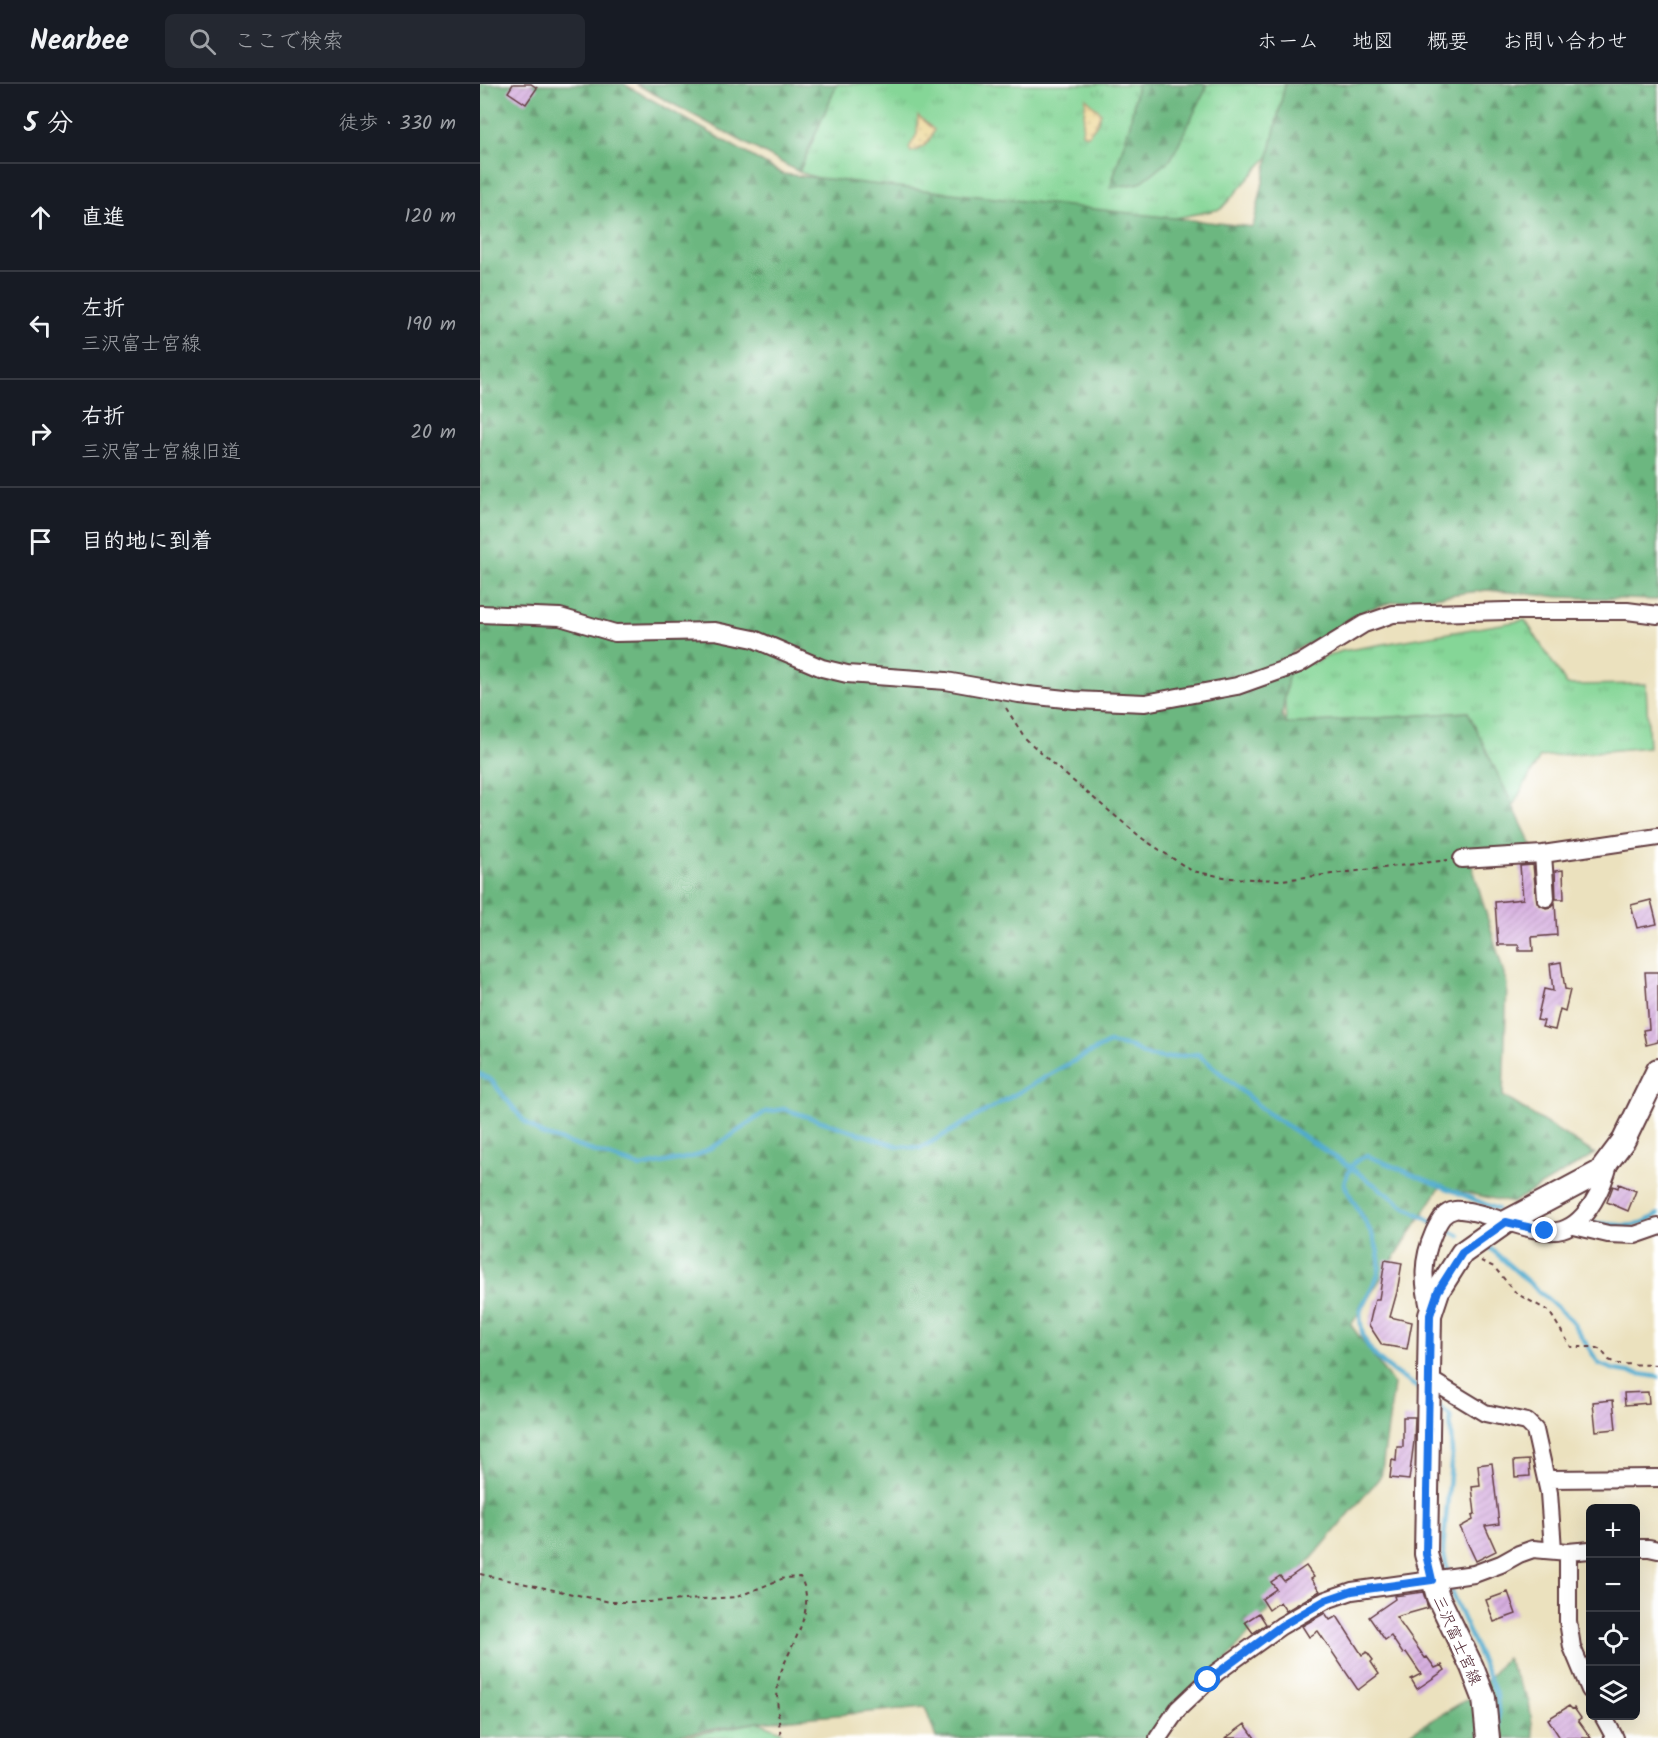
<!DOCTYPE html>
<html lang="ja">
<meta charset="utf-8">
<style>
body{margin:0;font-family:Kalam,"Klee One",sans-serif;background:#242831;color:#f1f3f6}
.controls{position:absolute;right:18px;bottom:18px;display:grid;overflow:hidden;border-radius:9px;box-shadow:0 6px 24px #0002}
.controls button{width:54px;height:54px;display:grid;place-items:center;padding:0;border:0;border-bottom:2px solid #363941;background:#171b24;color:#f1f3f6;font:30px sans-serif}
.stop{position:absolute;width:18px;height:18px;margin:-14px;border:4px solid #1a73e8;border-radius:50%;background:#fff}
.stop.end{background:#1a73e8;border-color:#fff;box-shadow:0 2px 6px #0008}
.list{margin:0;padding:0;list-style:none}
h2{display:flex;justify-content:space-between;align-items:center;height:78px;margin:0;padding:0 24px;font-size:26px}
h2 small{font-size:20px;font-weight:400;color:#9ea1a6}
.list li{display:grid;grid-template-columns:39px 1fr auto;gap:18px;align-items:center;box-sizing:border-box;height:108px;padding:0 24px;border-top:2px solid #363941}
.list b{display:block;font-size:22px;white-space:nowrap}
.list p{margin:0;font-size:20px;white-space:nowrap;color:#9ea1a6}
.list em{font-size:20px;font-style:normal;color:#9ea1a6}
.icon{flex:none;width:33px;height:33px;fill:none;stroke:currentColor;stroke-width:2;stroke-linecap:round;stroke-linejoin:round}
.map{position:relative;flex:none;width:1178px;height:1654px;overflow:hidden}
header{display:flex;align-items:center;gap:36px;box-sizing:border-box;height:84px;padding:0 30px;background:#171b24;border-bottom:2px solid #363941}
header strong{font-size:28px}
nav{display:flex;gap:33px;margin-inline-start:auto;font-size:21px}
.search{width:420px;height:54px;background:#242831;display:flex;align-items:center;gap:15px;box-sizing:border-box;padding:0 21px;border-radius:9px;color:#9ea1a6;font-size:22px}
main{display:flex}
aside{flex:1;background:#171b24}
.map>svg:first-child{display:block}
.grass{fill:url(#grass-tufts);stroke:#687a61;stroke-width:1.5}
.forest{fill:url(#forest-firs);stroke:#5b6b56;stroke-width:1.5}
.sand{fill:url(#sand-dots);stroke:#9c7c64;stroke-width:1.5}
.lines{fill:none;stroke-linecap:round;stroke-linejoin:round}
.stream{stroke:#4faacd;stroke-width:4.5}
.building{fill:url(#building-hatch)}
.street-casing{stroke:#623c41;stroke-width:20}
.secondary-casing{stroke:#623c41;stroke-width:26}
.path{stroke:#623c41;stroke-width:2;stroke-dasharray:4.5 4.5;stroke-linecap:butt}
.street{stroke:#fff;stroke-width:16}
.secondary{stroke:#fff;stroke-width:22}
.route{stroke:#1a73e8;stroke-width:8}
.labels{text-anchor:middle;stroke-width:6;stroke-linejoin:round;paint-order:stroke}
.street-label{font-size:16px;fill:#4a1f2b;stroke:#fff}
</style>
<header>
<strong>Nearbee</strong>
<div class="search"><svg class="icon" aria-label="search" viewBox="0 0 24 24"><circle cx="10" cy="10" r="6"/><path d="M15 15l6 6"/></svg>ここで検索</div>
<nav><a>ホーム</a><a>地図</a><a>概要</a><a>お問い合わせ</a></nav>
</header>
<main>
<aside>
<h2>5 分<small>徒歩 · 330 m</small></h2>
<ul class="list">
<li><svg class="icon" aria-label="ahead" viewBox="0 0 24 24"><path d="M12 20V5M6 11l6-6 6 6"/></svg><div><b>直進</b></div><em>120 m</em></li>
<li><svg class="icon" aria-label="left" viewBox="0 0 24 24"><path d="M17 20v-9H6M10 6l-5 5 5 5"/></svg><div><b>左折</b><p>三沢富士宮線</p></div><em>190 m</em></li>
<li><svg class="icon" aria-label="right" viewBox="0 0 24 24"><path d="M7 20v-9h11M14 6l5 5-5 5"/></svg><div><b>右折</b><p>三沢富士宮線旧道</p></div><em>20 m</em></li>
<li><svg class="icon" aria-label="arrive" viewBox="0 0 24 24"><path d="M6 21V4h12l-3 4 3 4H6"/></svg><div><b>目的地に到着</b></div></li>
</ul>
</aside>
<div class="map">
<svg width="1178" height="1654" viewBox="0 0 1178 1654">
<defs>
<pattern id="grass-tufts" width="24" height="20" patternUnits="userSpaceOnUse" patternTransform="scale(1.5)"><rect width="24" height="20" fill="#85d697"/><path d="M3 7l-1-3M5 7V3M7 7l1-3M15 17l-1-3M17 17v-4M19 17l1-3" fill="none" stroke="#74b782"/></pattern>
<pattern id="forest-firs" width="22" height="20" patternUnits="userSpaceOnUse" patternTransform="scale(1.5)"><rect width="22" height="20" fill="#6cb780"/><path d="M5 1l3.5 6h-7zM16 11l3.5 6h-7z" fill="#5b9469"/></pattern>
<pattern id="sand-dots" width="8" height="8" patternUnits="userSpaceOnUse" patternTransform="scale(1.5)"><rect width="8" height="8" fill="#eeda9e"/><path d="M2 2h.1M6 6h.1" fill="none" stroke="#cebb88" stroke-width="1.8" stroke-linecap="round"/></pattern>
<pattern id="building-hatch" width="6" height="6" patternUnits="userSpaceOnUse" patternTransform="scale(1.5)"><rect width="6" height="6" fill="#d6aedf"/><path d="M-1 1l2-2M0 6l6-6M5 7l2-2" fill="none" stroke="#b995c0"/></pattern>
</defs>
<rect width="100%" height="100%" fill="#fff"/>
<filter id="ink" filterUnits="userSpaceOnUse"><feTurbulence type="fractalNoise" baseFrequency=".0167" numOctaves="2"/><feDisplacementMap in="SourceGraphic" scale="12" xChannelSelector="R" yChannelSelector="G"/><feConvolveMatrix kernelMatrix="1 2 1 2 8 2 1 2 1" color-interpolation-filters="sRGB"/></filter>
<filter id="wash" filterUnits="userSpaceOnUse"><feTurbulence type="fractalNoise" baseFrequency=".008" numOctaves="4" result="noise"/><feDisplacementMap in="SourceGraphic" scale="24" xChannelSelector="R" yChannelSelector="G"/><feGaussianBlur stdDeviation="1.35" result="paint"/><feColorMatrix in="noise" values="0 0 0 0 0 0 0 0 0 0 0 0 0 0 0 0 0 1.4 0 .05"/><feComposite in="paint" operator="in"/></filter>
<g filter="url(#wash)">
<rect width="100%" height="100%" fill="#ebe1be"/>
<path class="grass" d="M 357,0 L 854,0 L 741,125 L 551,163 L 319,88 Z
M 1045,536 L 1087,601 L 1166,600 L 1169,663 L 1060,673 L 1032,723 L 988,628 L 806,640 L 803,589 L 862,567 Z
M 279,1638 L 301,1647 L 301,1654 L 198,1654 Z"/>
<path class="forest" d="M 0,0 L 144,0 L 303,90 L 773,143 L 805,0 L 1178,0 L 1178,516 L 1080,513 L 1007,506 L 914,518 L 889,525 L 872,533 L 845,552 L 812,567 L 802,631 L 806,640 L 988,628 L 1054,766 L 988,768 L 1027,900 L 1023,1012 L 1115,1070 L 1032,1119 L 960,1103 L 871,1241 L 914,1301 L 901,1392 L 681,1654 L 456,1654 L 445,1623 L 279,1638 L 181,1654 L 0,1654 Z
M 156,0 L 357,0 L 319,88 Z
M 657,0 L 726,0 L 726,5 L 691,75 L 660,99 L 630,104 L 650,40 Z
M 1026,1574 L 1049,1618 L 1054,1654 L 921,1654 L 993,1612 Z"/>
<path class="sand" d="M 606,14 L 621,29 L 616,41 L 608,51 L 602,49 Z
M 438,32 L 454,46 C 449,59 444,64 431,68 L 429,64 L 437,50 Z"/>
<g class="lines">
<path class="stream" d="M 0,990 L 11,996 L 43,1036 L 61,1050 L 161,1083 L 216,1072 L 245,1056 L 285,1028 L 304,1025 L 418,1062 L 441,1064 L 590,979 L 629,959 L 651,963 L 665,971 L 684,974 L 718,970 L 786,1028 L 870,1083 L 924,1122 L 954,1139
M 1115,1139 C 1144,1140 1152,1148 1178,1130
M 961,1143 L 980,1152
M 1010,1164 L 1091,1236 L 1119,1280 L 1135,1286 L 1178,1293
M 941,1306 C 917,1290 883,1272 881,1240 C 880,1234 879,1228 882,1222 C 889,1209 902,1191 899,1175 C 896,1147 875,1125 864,1099 C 869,1086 873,1074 888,1072 L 1017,1125
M 956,1320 L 970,1332 L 972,1369 L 963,1466 L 973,1512 L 1017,1612 L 1020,1654"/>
</g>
<g id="blocks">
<path class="building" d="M 33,0 L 51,0 L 57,4 L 46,20 L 28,8 Z
M 1053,781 L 1057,819 L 1066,824 L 1071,823 L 1075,819 L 1077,851 L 1052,853 L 1053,867 L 1039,867 L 1039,861 L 1018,861 L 1015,818 L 1043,815 L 1040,782 Z
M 1083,786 L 1084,815 L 1076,815 L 1075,787 Z
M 1171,816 L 1177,840 L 1157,844 L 1151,821 Z
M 1081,878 L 1085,905 L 1090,906 L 1085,927 L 1080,925 L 1075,946 L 1062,943 L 1064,937 L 1057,936 L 1064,905 L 1073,907 L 1070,880 Z
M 1165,888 L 1178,888 L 1178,958 L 1166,961 L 1163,946 L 1169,945 Z
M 1139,1100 L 1156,1107 L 1148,1127 L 1127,1118 L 1133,1102 L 1138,1104 Z
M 905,1176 L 922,1179 L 917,1208 L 910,1233 L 932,1238 L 927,1265 L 902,1261 L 889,1241 L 895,1215 L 899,1215 Z
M 1168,1308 L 1169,1319 L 1145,1321 L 1144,1309 Z
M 1133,1316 L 1136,1345 L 1116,1347 L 1113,1318 Z
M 923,1333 L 935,1333 L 934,1357 L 929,1396 L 910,1394 L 912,1376 L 916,1377 L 917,1363 L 923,1363 Z
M 1049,1376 L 1050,1392 L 1035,1393 L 1034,1377 Z
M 1012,1379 L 1019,1440 L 1005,1442 L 1016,1467 L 996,1477 L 980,1443 L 993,1436 L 992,1431 L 995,1430 L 992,1403 L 1000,1402 L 998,1381 Z
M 826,1482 L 834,1493 L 831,1495 L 840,1507 L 806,1527 L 800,1518 L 789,1526 L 782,1515 L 796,1505 L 791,1498 L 800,1492 L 804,1497 Z
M 943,1508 L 948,1524 L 916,1533 L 945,1574 L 947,1573 L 955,1584 L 962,1581 L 965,1586 L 937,1605 L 931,1595 L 941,1590 L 926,1568 L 923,1570 L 911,1552 L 905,1556 L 889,1533 L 915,1515 L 914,1512 Z
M 1028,1508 L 1036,1530 L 1014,1538 L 1006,1516 Z
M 779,1529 L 786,1540 L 773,1549 L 765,1538 Z
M 845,1529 L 850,1536 L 857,1532 L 882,1571 L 887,1568 L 893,1576 L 891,1578 L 899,1590 L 878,1606 L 838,1547 L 829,1553 L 822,1542 Z
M 1089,1622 L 1092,1625 L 1094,1624 L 1101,1634 L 1098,1636 L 1111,1654 L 1080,1654 L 1068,1635 Z
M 765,1640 L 775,1654 L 746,1654 Z"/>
</g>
</g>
<g filter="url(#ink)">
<use href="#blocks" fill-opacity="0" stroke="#623c41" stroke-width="1.5"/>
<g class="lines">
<g class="street-casing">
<path id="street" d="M 0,530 L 80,533 L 135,549 L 235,547 L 274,555 L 342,584 L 367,590 L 466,597 L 539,610 L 594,616 L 665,619 L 757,602 L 819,580 L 884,540 L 913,530 L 1026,527 L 1147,527 L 1178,531
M 1063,770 L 1066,814
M 982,775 L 1063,770 L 1178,753
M 1094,1142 L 1128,1150 L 1155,1151 L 1178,1143
M 950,1229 C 943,1199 941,1177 954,1148 C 959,1138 963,1128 975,1126 C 978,1125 985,1127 988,1127 C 1014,1131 1058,1153 1082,1146 C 1108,1138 1124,1101 1130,1077
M 949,1295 L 1005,1329 L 1047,1338 L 1055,1346 L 1069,1409 L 1073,1465
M 1067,1395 L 1178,1394
M 1156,1464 L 1169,1464 L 1178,1466
M 1088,1468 L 1088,1537 L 1092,1563 L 1110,1606
M 1123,1632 L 1135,1654
M 678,1654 L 698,1625 L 737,1588 L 801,1542 L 846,1516 L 872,1507 L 994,1490 L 1021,1480 L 1039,1470 L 1053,1465 L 1088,1468 L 1110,1466"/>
</g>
<g class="secondary-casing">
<path id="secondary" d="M 1008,1654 L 1004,1614 L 992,1583 L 958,1513 L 946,1470 L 950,1231 L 958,1207 L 982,1169 L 1026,1138 L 1120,1088 L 1144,1056 L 1178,986"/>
</g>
<path class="path" d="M 526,624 L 545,654 L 574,681 L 663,755 L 712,787 L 749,794 L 802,796 L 968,776
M 1001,1177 L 1014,1183 L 1037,1210 L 1069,1227 L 1091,1263 L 1114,1263 L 1121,1266 L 1129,1276 L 1137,1280 L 1178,1281
M 0,1490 L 130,1518 L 170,1518 L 257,1513 L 304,1494 L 320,1493 C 339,1526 309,1561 299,1594 C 295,1610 299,1637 301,1654"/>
<use href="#street" class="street"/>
<use href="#secondary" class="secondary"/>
</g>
</g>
<g class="lines" filter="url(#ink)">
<path class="route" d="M 728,1596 L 801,1542 L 846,1516 L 872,1507 L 952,1496 L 946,1470 L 950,1231 L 958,1207 L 982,1169 L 1026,1138 L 1065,1147"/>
</g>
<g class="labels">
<g class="street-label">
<text transform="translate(978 1556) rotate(66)" y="6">三沢富士宮線</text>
</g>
</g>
</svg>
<div class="controls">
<button>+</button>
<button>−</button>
<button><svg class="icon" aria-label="locate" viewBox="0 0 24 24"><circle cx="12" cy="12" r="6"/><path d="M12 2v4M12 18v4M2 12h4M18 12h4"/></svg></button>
<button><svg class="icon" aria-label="layers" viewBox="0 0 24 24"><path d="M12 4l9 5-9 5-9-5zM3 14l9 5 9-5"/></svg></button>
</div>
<div class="stop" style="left:728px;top:1596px"></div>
<div class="stop end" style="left:1065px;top:1147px"></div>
</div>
</main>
